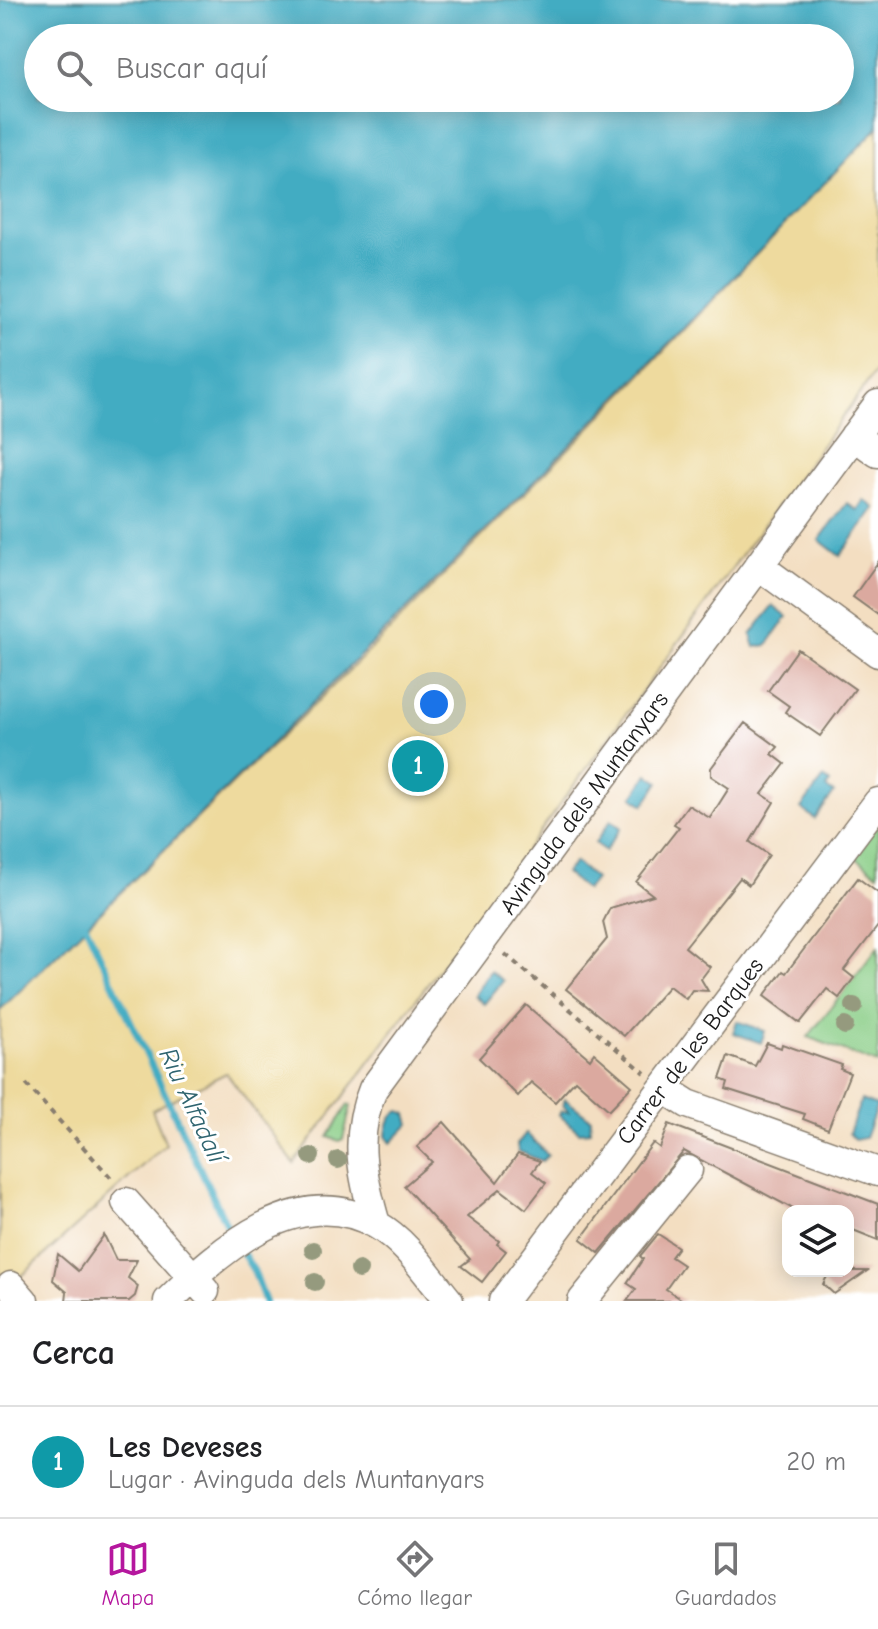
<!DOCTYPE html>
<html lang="es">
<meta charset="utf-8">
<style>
body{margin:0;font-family:"Comic Neue",sans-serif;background:#f6f6f6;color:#202124}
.controls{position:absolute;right:24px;bottom:24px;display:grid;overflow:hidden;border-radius:16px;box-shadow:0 4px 20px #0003}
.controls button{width:72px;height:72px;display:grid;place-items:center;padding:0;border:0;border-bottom:2px solid #e0e0e0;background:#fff;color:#202124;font:40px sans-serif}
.you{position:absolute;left:434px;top:704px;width:28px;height:28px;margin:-20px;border:6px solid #fff;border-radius:50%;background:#1a73e8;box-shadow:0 0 0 12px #1a73e833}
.badge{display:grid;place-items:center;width:52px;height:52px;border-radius:50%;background:#b5179e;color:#fff;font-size:26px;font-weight:700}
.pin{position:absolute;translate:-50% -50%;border:4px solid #fff;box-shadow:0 2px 8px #0006}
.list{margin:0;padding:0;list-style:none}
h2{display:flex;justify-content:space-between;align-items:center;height:104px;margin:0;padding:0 32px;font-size:34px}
h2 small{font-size:26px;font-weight:400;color:#757577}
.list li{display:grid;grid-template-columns:52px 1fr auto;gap:24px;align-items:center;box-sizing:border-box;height:112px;padding:0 32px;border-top:2px solid #e0e0e0}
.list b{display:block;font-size:30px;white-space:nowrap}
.list p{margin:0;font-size:26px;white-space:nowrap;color:#757577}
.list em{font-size:26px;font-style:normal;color:#757577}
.icon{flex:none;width:44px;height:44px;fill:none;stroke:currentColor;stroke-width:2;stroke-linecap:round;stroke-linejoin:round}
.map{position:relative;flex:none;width:878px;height:1301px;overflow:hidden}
.search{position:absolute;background:#fff;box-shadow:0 4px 20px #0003;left:24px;right:24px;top:24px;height:88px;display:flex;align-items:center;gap:20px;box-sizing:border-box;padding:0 28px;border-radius:44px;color:#757577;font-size:30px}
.sheet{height:216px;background:#fff}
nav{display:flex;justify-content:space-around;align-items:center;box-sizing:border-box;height:112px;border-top:2px solid #e0e0e0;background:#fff;font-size:22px;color:#757577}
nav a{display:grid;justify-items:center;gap:4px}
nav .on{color:#b5179e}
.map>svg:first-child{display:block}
.green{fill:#8ace87;stroke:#537552;stroke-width:2}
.sand{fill:#eeda9e;stroke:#857b5d;stroke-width:2}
.water{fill:#42acc2;stroke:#2f646f;stroke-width:2;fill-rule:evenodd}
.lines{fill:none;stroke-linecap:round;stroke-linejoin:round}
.stream{stroke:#42acc2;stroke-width:7}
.building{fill:#dba99f}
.minor-casing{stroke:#887d6e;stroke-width:31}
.path{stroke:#887d6e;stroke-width:4;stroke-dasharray:6 6;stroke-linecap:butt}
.minor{stroke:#fff;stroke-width:28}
.tree{fill:#959a7e}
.labels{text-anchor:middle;stroke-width:6;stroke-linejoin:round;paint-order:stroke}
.street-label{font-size:24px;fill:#1c1c1c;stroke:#fff}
.water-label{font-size:26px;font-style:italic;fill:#2f646f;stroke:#fff}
</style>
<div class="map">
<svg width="878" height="1301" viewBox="0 0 878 1301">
<rect width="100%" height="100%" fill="#fff"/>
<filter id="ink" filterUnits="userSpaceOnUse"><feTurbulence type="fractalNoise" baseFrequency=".0125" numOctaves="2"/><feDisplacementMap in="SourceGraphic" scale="16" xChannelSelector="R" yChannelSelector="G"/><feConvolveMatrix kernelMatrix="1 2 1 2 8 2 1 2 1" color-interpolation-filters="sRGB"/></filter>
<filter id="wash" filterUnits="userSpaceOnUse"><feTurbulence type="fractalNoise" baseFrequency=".006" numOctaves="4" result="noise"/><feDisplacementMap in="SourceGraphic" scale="32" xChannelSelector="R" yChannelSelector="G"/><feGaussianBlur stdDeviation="1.8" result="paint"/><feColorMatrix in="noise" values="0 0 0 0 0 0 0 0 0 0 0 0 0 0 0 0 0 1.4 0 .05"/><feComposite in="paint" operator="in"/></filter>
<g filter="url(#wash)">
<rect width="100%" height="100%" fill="#f3dec1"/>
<path class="green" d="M 878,822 L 878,874 L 852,855 Z
M 878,947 L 878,1064 L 808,1037 Z
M 348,1105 L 351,1106 L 343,1139 L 339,1141 L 328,1137 Z"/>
<path class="sand" d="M 878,127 L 878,368 L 480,914 L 294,1163 L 226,1073 L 152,1110 L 166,1144 L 0,1296 L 0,1010 L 363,657 L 629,388 Z"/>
<path class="water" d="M 0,0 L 878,0 L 878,127 C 592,428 298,720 0,1010 ZM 38,38 L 840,38 L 840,98 L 38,98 Z
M 864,500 L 875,508 L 840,556 L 819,540 L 847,503 L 857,510 Z
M 773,606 L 787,617 L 767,645 L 755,647 L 751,635 Z
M 648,774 L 659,782 L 644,805 L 633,797 Z
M 824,778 L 830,783 L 826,788 L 834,793 L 815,819 L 801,808 Z
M 611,820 L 621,828 L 605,851 L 595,843 Z
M 575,862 L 595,879 L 586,890 L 565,873 Z
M 490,971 L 503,981 L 484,1004 L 474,995 Z
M 737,1021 L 765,1031 L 761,1043 L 733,1033 Z
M 565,1099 L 591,1119 L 590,1131 L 579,1132 L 559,1115 L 561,1111 L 569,1112 L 563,1105 Z
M 861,1100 L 877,1106 L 865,1138 L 855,1140 L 849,1133 Z
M 400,1111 L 407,1114 L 410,1124 L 391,1143 L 386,1136 C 387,1126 389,1114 400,1111 Z
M 526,1133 L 548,1155 L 542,1161 L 518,1151 L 517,1144 Z"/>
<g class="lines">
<path class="stream" d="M 86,926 L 233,1239
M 240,1249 L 254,1271 L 265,1301"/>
</g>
<g id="blocks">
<path class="building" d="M 878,562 L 878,615 L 853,597 Z
M 798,649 L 855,689 L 820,736 L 785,712 L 789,706 L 768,691 Z
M 745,723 L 778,747 L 772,754 L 785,764 L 762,794 L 774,802 L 750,842 L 769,855 L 749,885 L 740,878 L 685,947 L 710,967 L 701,979 L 708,991 L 692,990 L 686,999 L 669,986 L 624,1036 L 566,989 L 607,939 L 603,922 L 610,908 L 653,895 L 636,882 L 679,827 L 674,824 L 688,805 L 710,818 L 729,788 L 711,776 L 711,768 Z
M 858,878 L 878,893 L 878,926 L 844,970 L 854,978 L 839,998 L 827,989 L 800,1023 L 764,996 L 783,971 L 786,973 Z
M 526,1005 L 590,1059 L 594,1053 L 632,1086 L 609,1110 L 575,1080 L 555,1102 L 531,1082 L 518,1096 L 479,1058 Z
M 767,1043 L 781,1048 L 782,1044 L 842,1065 L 840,1069 L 850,1073 L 828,1129 L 803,1119 L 805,1114 L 726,1089 L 728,1082 L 720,1079 L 728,1056 L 755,1066 Z
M 444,1122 L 497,1182 L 518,1154 L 540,1161 L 532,1172 L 546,1183 L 526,1209 L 500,1189 L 467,1217 L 499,1241 L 497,1244 L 506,1251 L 482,1282 L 461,1266 L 470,1259 L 404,1186 L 432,1162 L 417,1147 Z
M 669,1124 L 878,1204 L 878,1240 L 848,1228 L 848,1211 L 797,1211 L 684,1151 L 599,1253 L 581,1239 L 653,1143 L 660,1148 Z
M 658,1234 L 678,1247 L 671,1257 L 683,1265 L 666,1289 L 684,1301 L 627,1301 L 636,1289 L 627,1283 L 643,1259 L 640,1256 Z
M 104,1235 L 116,1260 L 137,1260 L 128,1278 L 138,1286 L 135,1296 L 129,1301 L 66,1301 L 67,1292 L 53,1280 L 58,1254 L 78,1271 Z
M 830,1271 L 867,1271 L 834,1294 L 823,1284 Z"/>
</g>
</g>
<g filter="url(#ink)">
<use href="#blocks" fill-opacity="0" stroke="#887d6e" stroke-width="2"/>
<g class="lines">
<g class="minor-casing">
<path id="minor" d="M 854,436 L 878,453
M 759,566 L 878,653
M 663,1088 L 688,1104 L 878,1172
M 126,1202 L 205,1291
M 376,1224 C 362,1176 353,1137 373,1089 L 878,404
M 11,1286 L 24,1301
M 168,1301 C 221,1249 300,1180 377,1225 C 406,1241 428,1276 449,1301
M 503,1301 L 878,802
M 582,1301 L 688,1170"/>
</g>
<path class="path" d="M 505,954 L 645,1073
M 26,1084 L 114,1181"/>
<use href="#minor" class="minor"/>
</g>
<g class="tree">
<circle cx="854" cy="1006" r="9"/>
<circle cx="845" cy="1026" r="9"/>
<circle cx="311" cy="1156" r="9"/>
<circle cx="338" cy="1160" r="9"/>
<circle cx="313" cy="1250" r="9"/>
<circle cx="359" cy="1270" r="9"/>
<circle cx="315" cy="1282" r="9"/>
</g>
</g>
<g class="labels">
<g class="street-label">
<text transform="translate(584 803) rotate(-54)" y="8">Avinguda dels Muntanyars</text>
<text transform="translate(690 1051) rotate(-53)" y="8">Carrer de les Barques</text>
</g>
<g class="water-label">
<text transform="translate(193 1105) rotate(65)" y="9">Riu Alfadalí</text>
</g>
</g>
</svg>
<div class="controls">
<button><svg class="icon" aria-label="layers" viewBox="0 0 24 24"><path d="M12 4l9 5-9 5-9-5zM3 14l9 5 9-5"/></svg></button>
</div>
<div class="you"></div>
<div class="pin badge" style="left:418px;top:766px;background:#0f9aa8">1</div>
<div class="search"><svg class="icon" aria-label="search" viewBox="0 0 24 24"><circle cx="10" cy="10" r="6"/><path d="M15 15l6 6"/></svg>Buscar aquí</div>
</div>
<section class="sheet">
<h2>Cerca<small></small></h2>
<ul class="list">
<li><span class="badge" style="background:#0f9aa8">1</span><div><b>Les Deveses</b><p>Lugar · Avinguda dels Muntanyars</p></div><em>20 m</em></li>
</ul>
</section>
<nav>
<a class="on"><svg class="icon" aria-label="map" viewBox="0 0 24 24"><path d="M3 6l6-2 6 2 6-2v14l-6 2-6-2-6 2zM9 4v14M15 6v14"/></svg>Mapa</a>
<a><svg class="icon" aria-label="directions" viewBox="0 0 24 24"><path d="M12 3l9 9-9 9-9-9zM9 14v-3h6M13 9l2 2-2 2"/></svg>Cómo llegar</a>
<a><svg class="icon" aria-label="saved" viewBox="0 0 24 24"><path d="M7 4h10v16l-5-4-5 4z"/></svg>Guardados</a>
</nav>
